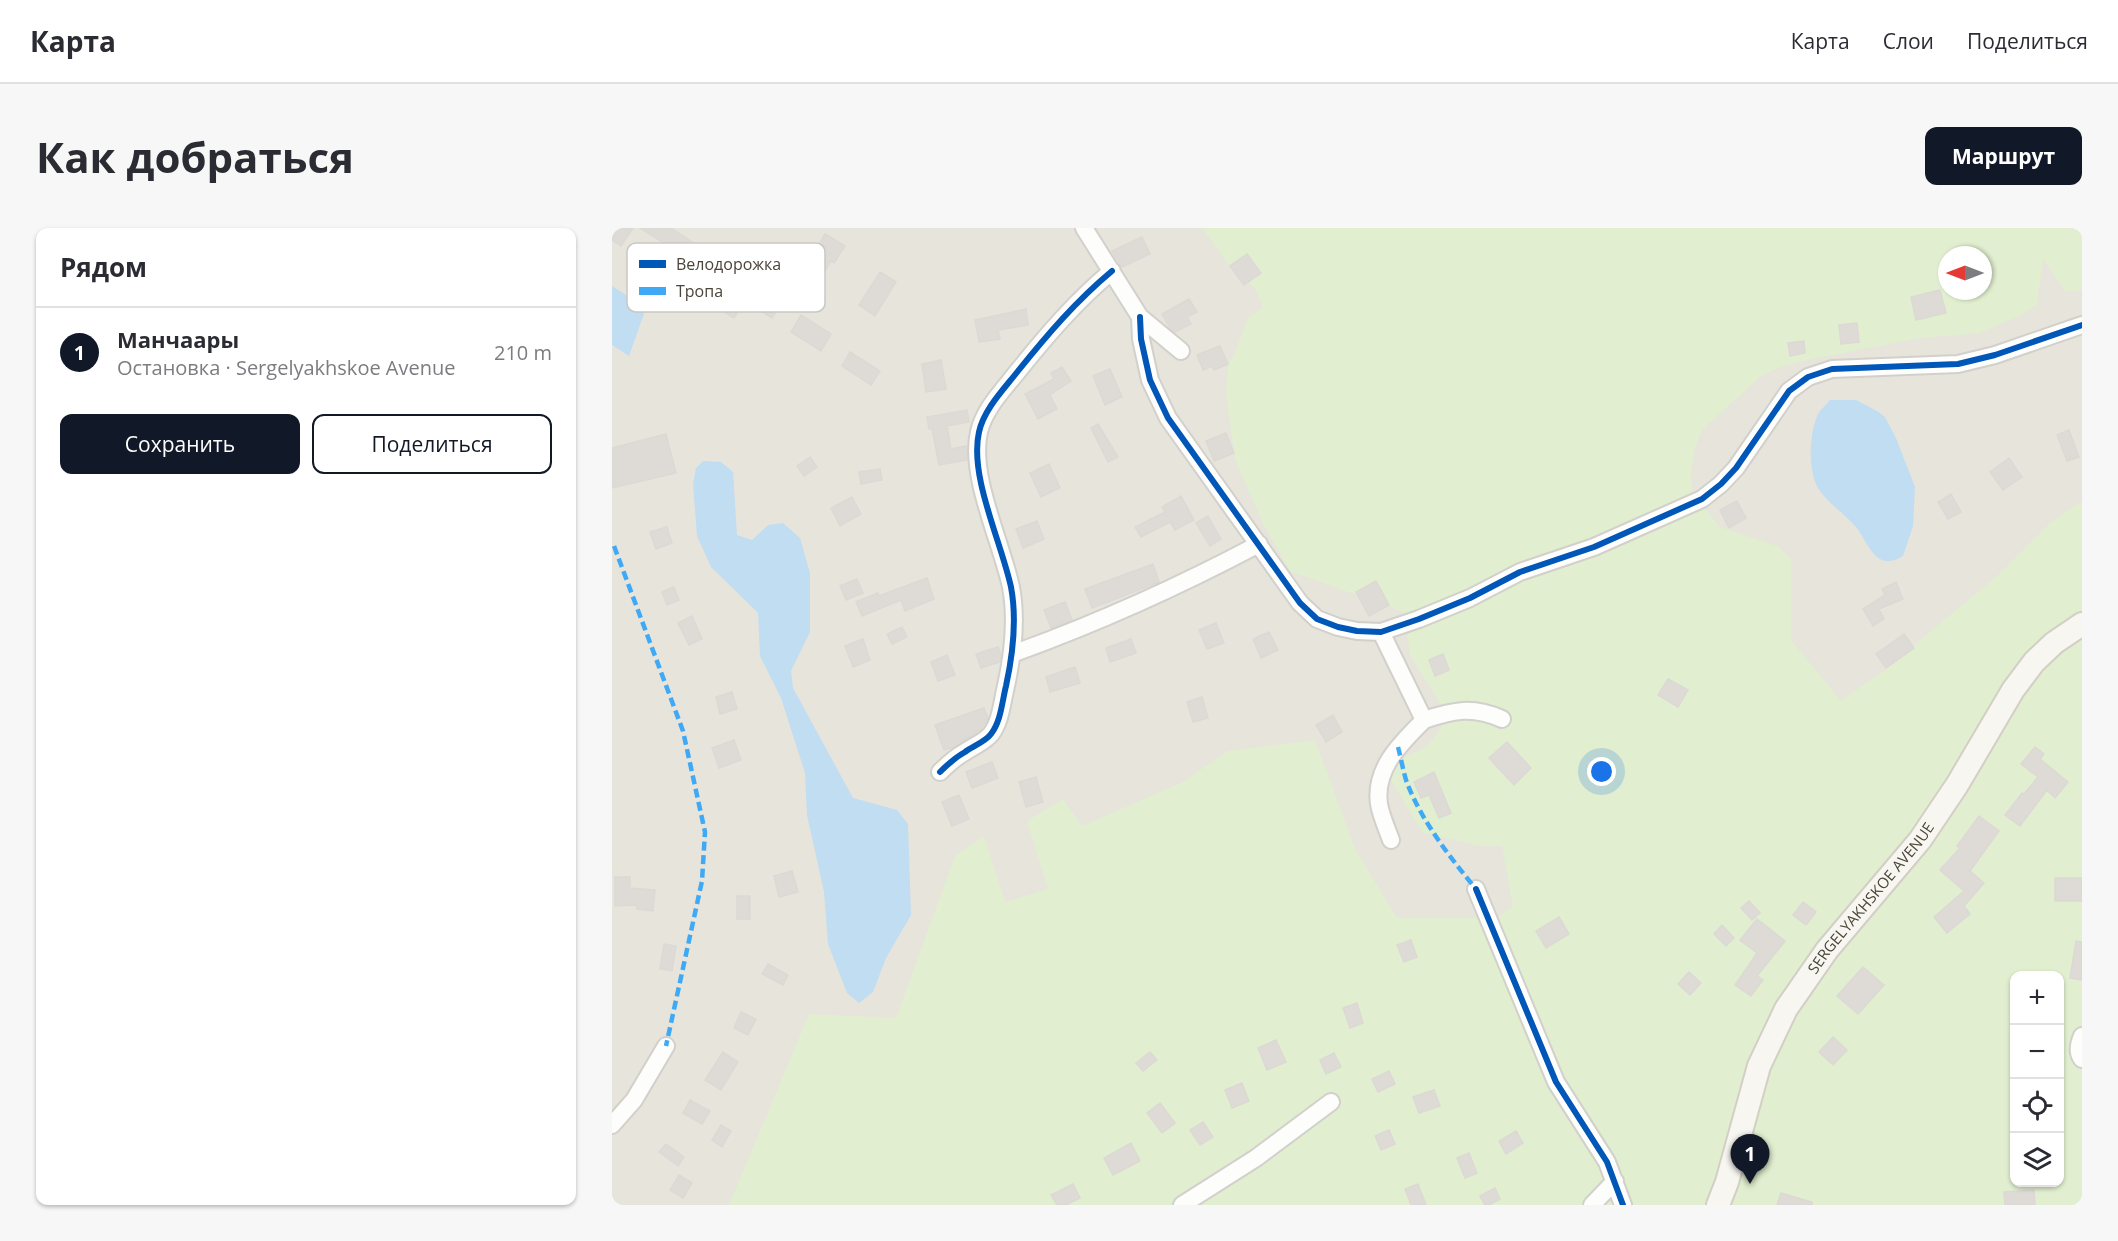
<!DOCTYPE html>
<html lang="ru">
<meta charset="utf-8">
<style>
body{margin:0;font-family:"Open Sans",sans-serif;background:#f7f7f7;color:#2b2b33}
.controls{position:absolute;right:18px;bottom:18px;display:grid;overflow:hidden;border-radius:12px;box-shadow:0 2px 4px #0004}
.controls button{width:54px;height:54px;display:grid;place-items:center;padding:0;border:0;border-bottom:2px solid #e1e1e2;background:#fff;color:#2b2b33;font:30px sans-serif}
.compass{position:absolute;left:1326px;top:18px;width:54px;height:54px;border-radius:50%;background:#fff;box-shadow:0 2px 4px #0004;rotate:270deg}
.you{position:absolute;left:990px;top:544px;width:21px;height:21px;margin:-15px;border:4px solid #fff;border-radius:50%;background:#1a73e8;box-shadow:0 0 0 9px #1a73e833}
.badge{display:grid;place-items:center;width:39px;height:39px;border-radius:50%;background:#111827;color:#fff;font-size:20px;font-weight:700}
.pin{position:absolute;translate:-50% -50px;filter:drop-shadow(0 2px 3px #0008)}
.pin::after{content:'';position:absolute;top:32px;width:21px;height:18px;background:inherit;clip-path:polygon(0 0,100% 0,50% 100%)}
.list{margin:0;padding:0;list-style:none}
h2{display:flex;justify-content:space-between;align-items:center;height:78px;margin:0;padding:0 24px;font-size:26px}
h2 small{font-size:20px;font-weight:400;color:#7c7c81}
.list li{display:grid;grid-template-columns:39px 1fr auto;gap:18px;align-items:center;box-sizing:border-box;height:90px;padding:0 24px;border-top:2px solid #e1e1e2}
.list b{display:block;font-size:22px;white-space:nowrap}
.list p{margin:0;font-size:20px;white-space:nowrap;color:#7c7c81}
.list em{font-size:20px;font-style:normal;color:#7c7c81}
.actions{display:flex;gap:12px;padding:18px 24px}
.actions a{flex:1;padding:14px 0;border:2px solid #111827;border-radius:12px;text-align:center;font-size:21px;color:#111827}
.actions .main{background:#111827;color:#fff}
.icon{flex:none;width:33px;height:33px;fill:none;stroke:currentColor;stroke-width:2;stroke-linecap:round;stroke-linejoin:round}
.map{position:relative;flex:none;width:1470px;height:977px;overflow:hidden;border-radius:12px}
header{display:flex;align-items:center;gap:36px;box-sizing:border-box;height:84px;padding:0 30px;background:#fff;border-bottom:2px solid #e1e1e2}
header strong{font-size:28px}
nav{display:flex;gap:33px;margin-inline-start:auto;font-size:21px}
.intro{display:flex;align-items:center;justify-content:space-between;box-sizing:border-box;height:144px;padding:0 36px}
h1{margin:0;font-size:42px}
.button{padding:15px 27px;border-radius:12px;background:#111827;color:#fff;font-size:21px;font-weight:700}
main{display:flex;gap:36px;padding:0 36px}
aside{flex:1;background:#fff;border-radius:12px;box-shadow:0 2px 4px #0004}
.map>svg:first-child{display:block}
.residential{fill:#e7e4dc;fill-rule:evenodd}
.green{fill:#e1eecf;fill-rule:evenodd}
.water{fill:#c0ddf1}
.building{fill:#dedbd6;stroke:#dcd9d4;stroke-width:1.5}
.lines{fill:none;stroke-linecap:round;stroke-linejoin:round}
.minor-casing{stroke:#d2d0cb;stroke-width:20}
.secondary-casing{stroke:#d3cfc5;stroke-width:26}
.minor{stroke:#fdfdfc;stroke-width:16}
.secondary{stroke:#f7f6f1;stroke-width:22}
.quiet{stroke:#3fa9f5;stroke-width:4.5;stroke-dasharray:9 4.5;stroke-linecap:butt}
.cycleway-casing{stroke:#fff;stroke-width:10}
.cycleway{stroke:#0057b8;stroke-width:6}
.labels{text-anchor:middle;stroke-width:5;stroke-linejoin:round;paint-order:stroke}
.street-label{font-size:15px;fill:#4b4439;stroke:#fff}
.key{fill:#fff;stroke:#c9c7c4;stroke-width:1.5}
.key-label{font-size:16px;fill:#4b4439}
</style>
<header>
<strong>Карта</strong>
<nav><a>Карта</a><a>Слои</a><a>Поделиться</a></nav>
</header>
<div class="intro"><h1>Как добраться</h1><a class="button">Маршрут</a></div>
<main>
<aside>
<h2>Рядом<small></small></h2>
<ul class="list">
<li><span class="badge">1</span><div><b>Манчаары</b><p>Остановка · Sergelyakhskoe Avenue</p></div><em>210 m</em></li>
</ul>
<div class="actions"><a class="main">Сохранить</a><a>Поделиться</a></div>
</aside>
<div class="map">
<svg width="1470" height="977" viewBox="0 0 1470 977">
<rect width="100%" height="100%" fill="#f4f2ee"/>
<path class="residential" d="M 0,0 L 1470,0 L 1470,977 L 0,977 ZM 1335,27 L 1371,27 L 1371,63 L 1335,63 ZM 1402,748 L 1448,748 L 1448,954 L 1402,954 Z"/>
<path class="green" d="M 590,0 L 1470,0 L 1470,62 L 1454,64 L 1431,31 L 1425,76 L 1409,87 L 1368,105 L 1308,110 L 1186,134 L 1166,140 L 1149,148 L 1090,202 L 1082,223 L 1079,245 L 1081,267 L 1108,299 L 1165,318 L 1179,331 L 1179,412 L 1229,473 L 1270,444 L 1386,347 L 1438,295 L 1470,273 L 1470,977 L 117,977 L 197,786 L 284,790 L 343,628 L 372,608 L 393,674 L 436,661 L 415,593 L 451,571 L 470,598 L 571,554 L 616,523 L 703,512 L 743,621 L 785,690 L 884,690 L 901,678 L 890,618 L 869,618 L 811,605 L 780,554 L 780,535 L 814,519 L 837,490 L 798,427 L 792,384 L 678,343 L 651,296 L 623,231 L 614,167 L 616,136 L 622,127 L 636,90 L 651,79 L 643,61 L 616,35 ZM 1335,27 L 1371,27 L 1371,63 L 1335,63 ZM 1402,748 L 1448,748 L 1448,954 L 1402,954 Z"/>
<path class="water" d="M 0,58 L 34,80 L 17,128 L 0,117 Z
M 1218,172 L 1244,172 L 1265,183 L 1273,189 L 1284,210 L 1303,259 L 1301,298 L 1291,328 C 1264,345 1257,316 1244,299 C 1233,286 1218,277 1208,263 C 1195,246 1197,205 1206,186 C 1209,181 1215,176 1218,172 Z
M 91,233 L 109,234 L 121,244 L 125,307 L 140,312 L 156,297 L 171,295 L 188,310 L 198,345 L 198,404 L 179,443 L 181,460 L 241,570 L 285,582 L 296,596 L 299,687 L 274,730 L 261,764 L 247,775 L 235,765 L 216,716 L 212,664 L 195,587 L 193,545 L 169,470 L 148,428 L 146,385 L 99,339 L 85,308 L 81,256 L 84,240 Z"/>
<path class="building" d="M 0,0 L 21,0 L 9,18 L 0,12 Z
M 28,0 L 59,0 L 117,39 L 107,55 L 75,35 L 77,31 Z
M 213,6 L 233,18 L 222,35 L 219,33 L 205,55 L 190,45 Z
M 530,9 L 538,26 L 510,39 L 500,23 Z
M 635,26 L 649,45 L 632,57 L 618,38 Z
M 268,44 L 284,54 L 263,88 L 247,77 Z
M 139,54 L 170,74 L 160,90 L 129,70 Z
M 101,61 L 129,79 L 122,90 L 93,72 Z
M 1328,62 L 1334,85 L 1304,92 L 1299,69 Z
M 577,71 L 585,84 L 575,89 L 579,96 L 563,104 L 559,101 L 550,86 Z
M 414,81 L 416,97 L 386,102 L 388,111 L 367,114 L 363,92 Z
M 189,87 L 219,106 L 209,123 L 179,104 Z
M 1245,95 L 1247,114 L 1229,116 L 1227,97 Z
M 1192,113 L 1193,125 L 1178,128 L 1176,115 Z
M 608,118 L 616,136 L 602,142 L 600,138 L 591,142 L 585,127 Z
M 238,124 L 268,143 L 259,157 L 230,138 Z
M 329,132 L 334,161 L 314,164 L 310,136 Z
M 450,139 L 459,153 L 438,167 L 445,181 L 426,191 L 413,166 L 442,151 L 439,145 Z
M 498,141 L 510,169 L 493,177 L 481,148 Z
M 355,182 L 357,194 L 335,198 L 339,221 L 354,218 L 355,232 L 327,237 L 320,201 L 317,201 L 315,189 Z
M 486,196 L 506,229 L 496,234 L 479,200 Z
M 1457,202 L 1467,229 L 1455,233 L 1445,207 Z
M 614,205 L 622,225 L 602,233 L 594,213 Z
M 54,206 L 64,245 L 0,260 L 0,220 Z
M 198,229 L 205,239 L 192,248 L 185,238 Z
M 1397,230 L 1410,249 L 1391,262 L 1378,244 Z
M 437,236 L 448,260 L 429,269 L 418,245 Z
M 268,241 L 270,252 L 249,256 L 247,244 Z
M 1339,266 L 1349,284 L 1336,291 L 1326,274 Z
M 569,268 L 582,292 L 563,302 L 558,294 L 529,309 L 523,299 L 553,284 L 550,279 Z
M 240,269 L 249,286 L 228,298 L 219,280 Z
M 1125,273 L 1134,290 L 1117,300 L 1108,282 Z
M 596,288 L 609,311 L 598,318 L 584,295 Z
M 425,293 L 432,311 L 411,320 L 404,301 Z
M 55,299 L 60,315 L 44,321 L 38,304 Z
M 541,336 L 547,354 L 480,380 L 473,361 Z
M 315,350 L 322,371 L 293,383 L 289,372 L 250,388 L 244,374 L 266,365 L 267,368 Z
M 245,351 L 251,365 L 234,372 L 228,358 Z
M 764,353 L 777,377 L 757,388 L 744,364 Z
M 1284,354 L 1291,371 L 1267,381 L 1272,391 L 1261,398 L 1251,381 L 1273,367 L 1270,361 Z
M 62,359 L 67,372 L 55,377 L 50,364 Z
M 453,374 L 460,392 L 439,400 L 432,382 Z
M 80,388 L 90,411 L 77,417 L 66,395 Z
M 604,395 L 612,415 L 595,421 L 587,402 Z
M 290,399 L 295,409 L 280,416 L 275,406 Z
M 657,404 L 666,422 L 649,430 L 641,411 Z
M 1292,406 L 1302,420 L 1274,440 L 1264,426 Z
M 251,411 L 258,432 L 241,439 L 233,418 Z
M 519,411 L 524,425 L 498,434 L 494,420 Z
M 386,419 L 389,427 L 388,434 L 369,440 L 364,426 Z
M 831,426 L 837,442 L 823,448 L 817,432 Z
M 335,427 L 343,447 L 326,453 L 319,434 Z
M 463,439 L 468,455 L 438,464 L 434,449 Z
M 1056,451 L 1076,462 L 1066,479 L 1046,467 Z
M 120,464 L 125,481 L 108,486 L 104,469 Z
M 590,469 L 596,490 L 581,494 L 575,474 Z
M 372,480 L 376,490 L 369,501 L 342,519 L 332,522 L 323,497 Z
M 721,487 L 730,504 L 714,514 L 704,497 Z
M 122,512 L 129,532 L 107,540 L 100,520 Z
M 895,514 L 919,540 L 902,557 L 877,530 Z
M 1423,519 L 1432,526 L 1428,531 L 1456,554 L 1443,570 L 1435,562 L 1408,598 L 1393,587 L 1410,565 L 1412,566 L 1426,549 L 1409,536 Z
M 380,534 L 386,550 L 360,560 L 354,544 Z
M 822,544 L 839,585 L 827,590 L 817,567 L 809,570 L 802,554 Z
M 424,549 L 431,574 L 414,579 L 407,554 Z
M 347,567 L 357,591 L 340,598 L 330,574 Z
M 1367,588 L 1387,603 L 1358,643 L 1372,655 L 1352,678 L 1358,686 L 1335,705 L 1322,689 L 1352,663 L 1328,642 L 1348,620 L 1345,618 Z
M 180,643 L 186,664 L 167,669 L 162,648 Z
M 3,649 L 18,649 L 18,660 L 43,662 L 41,683 L 25,681 L 25,677 L 3,678 Z
M 1443,650 L 1470,650 L 1470,673 L 1443,673 Z
M 125,668 L 138,668 L 138,691 L 125,691 Z
M 1137,673 L 1148,685 L 1140,692 L 1129,680 Z
M 1191,674 L 1204,684 L 1194,697 L 1181,687 Z
M 947,689 L 957,706 L 934,720 L 924,703 Z
M 1145,691 L 1173,713 L 1145,748 L 1151,752 L 1139,768 L 1123,757 L 1145,725 L 1128,712 Z
M 1110,697 L 1122,710 L 1114,718 L 1102,706 Z
M 799,712 L 805,729 L 792,734 L 785,717 Z
M 1464,713 L 1470,714 L 1470,752 L 1458,750 Z
M 52,716 L 64,718 L 60,743 L 48,741 Z
M 156,736 L 176,747 L 171,757 L 150,746 Z
M 1251,739 L 1272,757 L 1246,786 L 1225,768 Z
M 1077,744 L 1089,755 L 1078,767 L 1066,756 Z
M 745,775 L 751,795 L 738,800 L 731,780 Z
M 129,784 L 144,791 L 136,807 L 122,800 Z
M 1221,809 L 1235,822 L 1221,837 L 1207,824 Z
M 664,812 L 674,834 L 655,842 L 646,820 Z
M 111,824 L 126,834 L 109,862 L 93,852 Z
M 538,824 L 545,832 L 531,843 L 524,835 Z
M 722,825 L 729,839 L 714,846 L 708,832 Z
M 777,843 L 783,856 L 766,864 L 760,851 Z
M 630,855 L 637,873 L 620,880 L 613,862 Z
M 822,862 L 828,878 L 807,885 L 801,869 Z
M 78,872 L 98,883 L 90,896 L 71,885 Z
M 548,875 L 563,895 L 550,905 L 535,885 Z
M 591,894 L 601,909 L 588,917 L 578,902 Z
M 109,897 L 119,903 L 110,919 L 100,912 Z
M 777,902 L 783,916 L 769,922 L 763,908 Z
M 904,903 L 911,915 L 894,926 L 887,913 Z
M 519,915 L 528,933 L 501,947 L 492,930 Z
M 54,916 L 72,929 L 66,938 L 47,924 Z
M 857,925 L 865,945 L 853,950 L 845,930 Z
M 67,947 L 80,955 L 71,970 L 58,962 Z
M 461,956 L 468,970 L 454,977 L 445,977 L 439,967 Z
M 806,956 L 814,977 L 799,977 L 793,961 Z
M 883,960 L 888,971 L 877,977 L 873,977 L 868,968 Z
M 1422,962 L 1423,977 L 1393,977 L 1392,964 Z
M 1169,965 L 1200,974 L 1200,977 L 1165,977 Z"/>
<g class="lines">
<g class="minor-casing">
<path id="minor" d="M 472,0 L 528,89 L 569,123
M 528,89 L 529,111 L 538,152 L 556,190 L 688,375 L 705,391 L 726,399 L 745,403 L 769,404 L 807,391 L 858,370 L 908,344 L 982,319 L 1090,271 L 1109,256 L 1124,240 L 1177,163 L 1196,149 L 1220,141 L 1346,136 L 1383,127 L 1470,97
M 769,404 L 812,492 C 789,515 762,540 767,576 C 769,588 775,601 779,612
M 400,426 C 486,395 566,359 647,316
M 812,492 C 842,482 861,478 890,491
M 328,544 C 336,536 344,529 353,524 C 361,518 373,514 379,506 C 389,493 390,474 394,458 C 401,426 405,391 399,359 C 389,313 357,248 367,204 C 372,181 392,161 406,143 C 435,107 464,73 500,43
M 864,661 L 944,854 L 995,934 L 1011,977
M 1470,808 C 1467,815 1464,824 1470,831
M 0,897 L 22,872 L 54,818
M 570,977 L 644,930 L 719,874
M 980,977 L 1003,953"/>
</g>
<g class="secondary-casing">
<g id="secondary">
<path id="s1" d="M 1106,977 L 1115,954 L 1147,838 L 1174,781 L 1215,722 L 1308,612 L 1345,557 L 1401,462 L 1422,434 L 1442,415 L 1470,396"/>
</g>
</g>
<use href="#minor" class="minor"/>
<use href="#secondary" class="secondary"/>
<path class="quiet" d="M 2,318 L 71,503 L 93,604 L 90,653 L 54,818
M 786,519 C 789,530 791,543 795,555 C 811,595 837,628 864,661"/>
<g class="cycleway-casing">
<path id="cycleway" d="M 528,89 L 529,111 L 538,152 L 556,190 L 688,375 L 705,391 L 726,399 L 745,403 L 769,404 L 807,391 L 858,370 L 908,344 L 982,319 L 1090,271 L 1109,256 L 1124,240 L 1177,163 L 1196,149 L 1220,141 L 1346,136 L 1383,127 L 1470,97
M 328,544 C 336,536 344,529 353,524 C 361,518 373,514 379,506 C 389,493 390,474 394,458 C 401,426 405,391 399,359 C 389,313 357,248 367,204 C 372,181 392,161 406,143 C 435,107 464,73 500,43
M 864,661 L 944,854 L 995,934 L 1011,977"/>
</g>
<use href="#cycleway" class="cycleway"/>
</g>
<g class="labels">
<g class="street-label">
<text dy="5" stroke="none"><textPath href="#s1" startOffset="348">SERGELYAKHSKOE AVENUE</textPath></text>
</g>
</g>
<rect x="15" y="15" width="198" height="69" rx="9" class="key"/>
<rect x="27" y="32" width="27" height="8" fill="#0057b8"/>
<rect x="27" y="59" width="27" height="8" fill="#3fa9f5"/>
<g class="key-label">
<text x="64" y="42">Велодорожка</text>
<text x="64" y="69">Тропа</text>
</g>
</svg>
<div class="controls">
<button>+</button>
<button>−</button>
<button><svg class="icon" aria-label="locate" viewBox="0 0 24 24"><circle cx="12" cy="12" r="6"/><path d="M12 2v4M12 18v4M2 12h4M18 12h4"/></svg></button>
<button><svg class="icon" aria-label="layers" viewBox="0 0 24 24"><path d="M12 4l9 5-9 5-9-5zM3 14l9 5 9-5"/></svg></button>
</div>
<svg class="compass" viewBox="-18 -18 36 36"><path d="M0-13l5 13h-10z" fill="#e53935"/><path d="M0 13l5-13h-10z" fill="#7c7c81"/></svg>
<div class="you"></div>
<div class="pin badge" style="left:1138px;top:956px">1</div>
</div>
</main>
